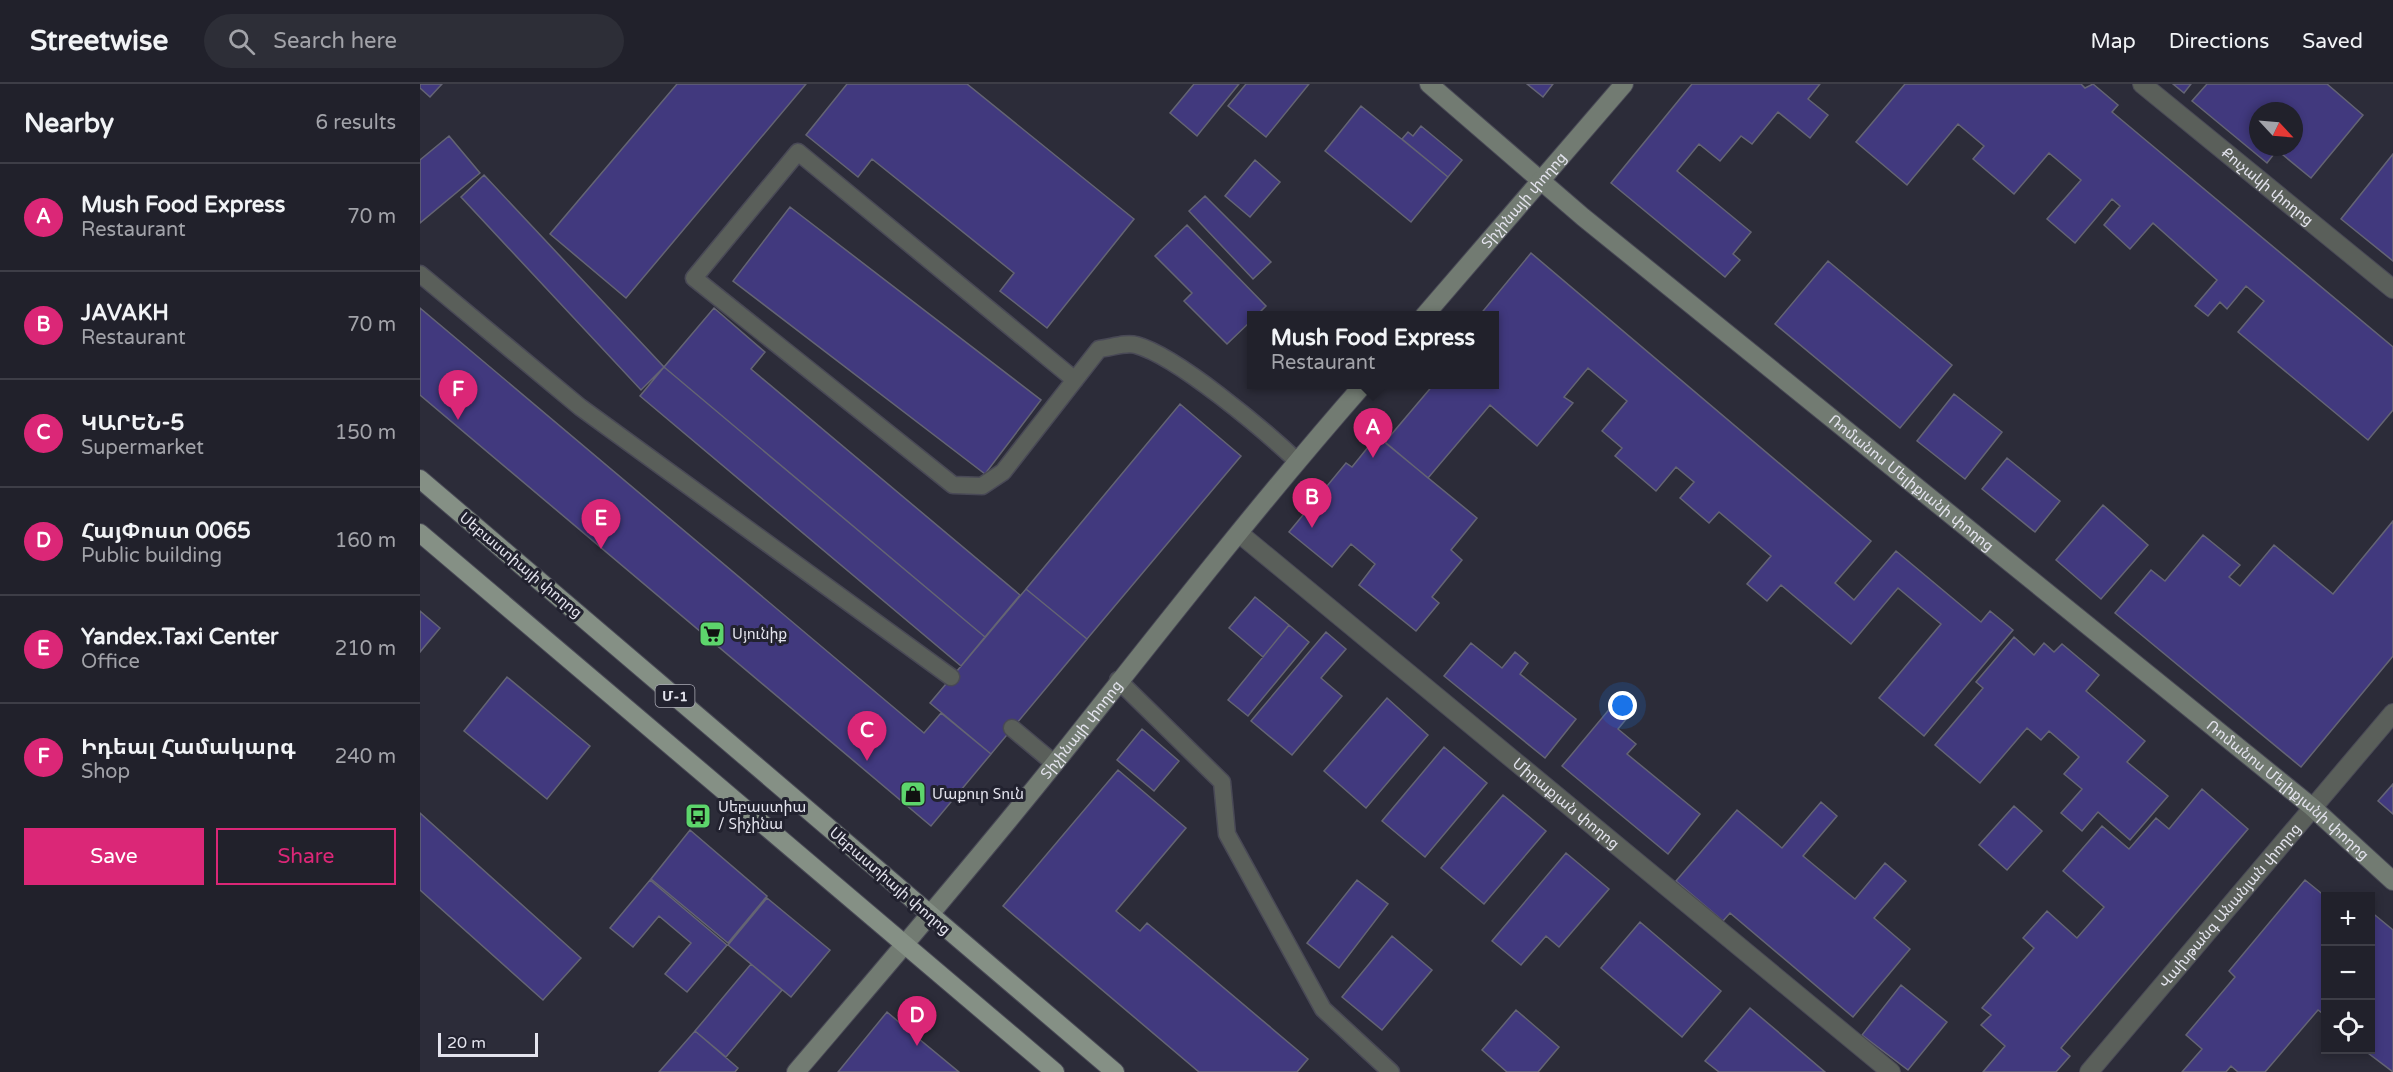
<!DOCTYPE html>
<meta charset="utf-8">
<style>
body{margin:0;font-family:"Varela Round","Noto Sans Armenian",sans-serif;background:#2d2e37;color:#f1f3f6}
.controls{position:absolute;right:18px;bottom:18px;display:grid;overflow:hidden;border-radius:0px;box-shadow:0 3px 9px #0003}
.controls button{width:54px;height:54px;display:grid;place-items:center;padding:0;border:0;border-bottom:2px solid #3e3e47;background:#21212b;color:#f1f3f6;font:30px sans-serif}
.compass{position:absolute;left:1829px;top:18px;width:54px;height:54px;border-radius:50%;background:#21212b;box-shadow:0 3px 9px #0003;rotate:116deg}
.scale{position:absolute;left:18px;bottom:15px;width:100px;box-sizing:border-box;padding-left:6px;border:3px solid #e4e4ee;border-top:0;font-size:16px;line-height:21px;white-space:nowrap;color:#e4e4ee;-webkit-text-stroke:4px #22222f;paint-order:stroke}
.you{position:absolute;left:1203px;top:622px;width:21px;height:21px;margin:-15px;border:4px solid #fff;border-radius:50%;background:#1a73e8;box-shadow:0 0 0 9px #1a73e833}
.badge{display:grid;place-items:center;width:39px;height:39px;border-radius:50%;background:#db2777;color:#fff;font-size:20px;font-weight:700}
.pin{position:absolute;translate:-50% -50px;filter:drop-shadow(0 2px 3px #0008)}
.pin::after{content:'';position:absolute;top:32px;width:21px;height:18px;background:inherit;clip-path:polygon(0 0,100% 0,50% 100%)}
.popup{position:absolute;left:827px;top:227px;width:252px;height:78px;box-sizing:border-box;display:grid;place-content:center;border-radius:0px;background:#21212b;filter:drop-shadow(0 2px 4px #0005);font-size:20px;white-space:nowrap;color:#a2a3a9}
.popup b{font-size:22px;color:#f1f3f6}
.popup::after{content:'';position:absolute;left:50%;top:100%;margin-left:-12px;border:12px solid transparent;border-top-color:#21212b}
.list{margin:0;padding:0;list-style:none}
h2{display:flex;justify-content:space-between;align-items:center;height:78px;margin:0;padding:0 24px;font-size:26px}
h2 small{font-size:20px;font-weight:400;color:#a2a3a9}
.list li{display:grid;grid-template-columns:39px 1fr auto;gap:18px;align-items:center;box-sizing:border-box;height:108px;padding:0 24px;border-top:2px solid #3e3e47}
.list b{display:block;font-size:22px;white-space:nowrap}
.list p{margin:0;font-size:20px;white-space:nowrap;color:#a2a3a9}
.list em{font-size:20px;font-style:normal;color:#a2a3a9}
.actions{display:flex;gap:12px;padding:18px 24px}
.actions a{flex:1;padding:14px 0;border:2px solid #db2777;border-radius:0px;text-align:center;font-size:21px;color:#db2777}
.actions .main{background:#db2777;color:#fff}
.icon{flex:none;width:33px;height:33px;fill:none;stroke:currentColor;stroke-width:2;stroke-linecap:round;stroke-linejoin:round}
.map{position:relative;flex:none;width:1973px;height:988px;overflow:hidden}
header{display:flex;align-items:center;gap:36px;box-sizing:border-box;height:84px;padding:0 30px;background:#21212b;border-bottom:2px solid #3e3e47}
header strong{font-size:28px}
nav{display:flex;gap:33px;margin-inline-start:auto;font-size:21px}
.search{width:420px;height:54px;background:#2d2e37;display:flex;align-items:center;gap:15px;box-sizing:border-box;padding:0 21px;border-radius:33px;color:#a2a3a9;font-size:22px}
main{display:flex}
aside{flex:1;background:#21212b}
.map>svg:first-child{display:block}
.building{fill:#41397e;stroke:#646474;stroke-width:1.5;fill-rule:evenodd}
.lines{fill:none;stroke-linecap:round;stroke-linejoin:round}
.lane-casing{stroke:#494956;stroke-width:19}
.street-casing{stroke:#494956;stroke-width:20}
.secondary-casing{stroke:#494956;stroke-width:20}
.primary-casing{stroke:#494956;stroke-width:20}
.lane{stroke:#5a5f5a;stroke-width:16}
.street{stroke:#5a5f5a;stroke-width:18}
.secondary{stroke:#727b72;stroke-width:18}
.primary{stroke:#859085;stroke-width:18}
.labels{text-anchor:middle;stroke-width:6;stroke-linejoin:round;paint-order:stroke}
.shield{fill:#22222f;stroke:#aaaab5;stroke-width:1.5}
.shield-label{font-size:14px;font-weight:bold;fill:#e4e4ee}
.street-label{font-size:15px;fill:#e4e4ee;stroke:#22222f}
.poi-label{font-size:15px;fill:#e4e4ee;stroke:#22222f;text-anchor:start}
</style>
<header>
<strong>Streetwise</strong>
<div class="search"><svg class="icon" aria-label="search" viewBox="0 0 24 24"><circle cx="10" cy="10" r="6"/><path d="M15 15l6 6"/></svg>Search here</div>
<nav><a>Map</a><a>Directions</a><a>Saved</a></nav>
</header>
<main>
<aside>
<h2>Nearby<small>6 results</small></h2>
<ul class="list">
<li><span class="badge">A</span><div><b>Mush Food Express</b><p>Restaurant</p></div><em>70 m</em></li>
<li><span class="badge">B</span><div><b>JAVAKH</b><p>Restaurant</p></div><em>70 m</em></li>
<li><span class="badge">C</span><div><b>ԿԱՐԵՆ-5</b><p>Supermarket</p></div><em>150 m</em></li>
<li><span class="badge">D</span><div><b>ՀայՓոստ 0065</b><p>Public building</p></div><em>160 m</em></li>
<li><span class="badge">E</span><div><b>Yandex.Taxi Center</b><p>Office</p></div><em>210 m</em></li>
<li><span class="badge">F</span><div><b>Իդեալ Համակարգ</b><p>Shop</p></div><em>240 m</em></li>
</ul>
<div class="actions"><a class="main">Save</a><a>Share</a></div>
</aside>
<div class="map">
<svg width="1973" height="988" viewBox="0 0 1973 988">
<rect width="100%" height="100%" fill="#2c2c39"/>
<path class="building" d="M 0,0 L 22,0 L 10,13 L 0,4 Z
M 257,0 L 386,0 L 206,214 L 130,150 Z
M 427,0 L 547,0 L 714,135 L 627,244 L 580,207 L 594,189 L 452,75 L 438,93 L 386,51 Z
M 774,0 L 819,0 L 777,52 L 750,29 Z
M 826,0 L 889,0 L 846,53 L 808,22 Z
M 1107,0 L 1133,0 L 1123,13 Z
M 1272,0 L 1400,0 L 1388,15 L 1408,31 L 1390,54 L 1358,28 L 1332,60 L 1321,52 L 1300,77 L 1279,60 L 1257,87 L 1331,148 L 1313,170 L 1320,176 L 1305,193 L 1191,99 Z
M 1485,0 L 1661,0 L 1665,4 L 1673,0 L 1698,21 L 1692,28 L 1973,263 L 1973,326 L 1948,356 L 1818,248 L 1844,217 L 1826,202 L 1807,225 L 1800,218 L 1788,232 L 1775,222 L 1797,196 L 1733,139 L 1710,165 L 1684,141 L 1700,122 L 1692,115 L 1655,159 L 1627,135 L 1661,96 L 1629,69 L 1594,110 L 1553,75 L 1564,62 L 1538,40 L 1487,101 L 1436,58 Z
M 1753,0 L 1771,0 L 1764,9 Z
M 1787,0 L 1907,0 L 1943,31 L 1891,94 L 1857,66 L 1847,79 L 1772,17 ZM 1838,27 L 1874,27 L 1874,63 L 1838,63 Z
M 941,22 L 1028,93 L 991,138 L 905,67 Z
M 1001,42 L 1042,76 L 1028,93 L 982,55 L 988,48 L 993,52 Z
M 29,52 L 60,89 L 0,139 L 0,76 Z
M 1973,70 L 1973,177 L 1921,135 Z
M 835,76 L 860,98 L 830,133 L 805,112 Z
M 64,91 L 244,283 L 221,306 L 41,113 Z
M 785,112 L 851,178 L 833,195 L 769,127 Z
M 370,123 L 621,316 L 565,390 L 313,197 Z
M 767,141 L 846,222 L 836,232 L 832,232 L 832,236 L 807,260 L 764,217 L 772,209 L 735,172 Z
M 1111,169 L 1451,457 L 1415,499 L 1434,516 L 1476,467 L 1561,538 L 1570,527 L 1593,546 L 1504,652 L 1459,614 L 1521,540 L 1478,504 L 1431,560 L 1361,501 L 1347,517 L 1327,500 L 1351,472 L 1299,428 L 1289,439 L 1260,414 L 1274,398 L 1256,383 L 1236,407 L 1195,372 L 1202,364 L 1182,347 L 1207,317 L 1168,284 L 1144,313 L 1153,319 L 1117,362 L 1070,321 L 1008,394 L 965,358 L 1014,300 L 1074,300 L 1074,232 L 1059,232 Z
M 1408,177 L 1532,281 L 1480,344 L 1355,240 Z
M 0,224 L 504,649 L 521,629 L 571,670 L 511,742 L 0,311 Z
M 294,224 L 345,268 L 331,285 L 600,511 L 565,553 L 244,283 Z
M 244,283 L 565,553 L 541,582 L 220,312 Z
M 1534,310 L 1582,348 L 1545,395 L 1497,357 Z
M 760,320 L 821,372 L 667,555 L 606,505 Z
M 957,352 L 1057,434 L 1031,466 L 1042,476 L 1012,513 L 1019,519 L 996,547 L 939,501 L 955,480 L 931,460 L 912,483 L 869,448 L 926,379 L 932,383 Z
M 1587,374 L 1640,417 L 1615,448 L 1562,405 Z
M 1683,421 L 1728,461 L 1681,515 L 1636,476 Z
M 1973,437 L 1973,572 L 1881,683 L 1695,529 L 1731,486 L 1745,497 L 1783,451 L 1820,481 L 1809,493 L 1820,502 L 1854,461 L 1913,510 Z
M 606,505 L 667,555 L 571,670 L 510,619 Z
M 835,513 L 869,541 L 843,573 L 809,544 Z
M 0,527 L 20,544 L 0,568 Z
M 869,541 L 889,558 L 828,632 L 808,616 Z
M 906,548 L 926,565 L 901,594 L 922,612 L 872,671 L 831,637 Z
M 1594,553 L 1614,571 L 1624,559 L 1634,568 L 1642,560 L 1679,591 L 1666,607 L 1725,657 L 1707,678 L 1748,712 L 1710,756 L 1678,728 L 1662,747 L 1641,729 L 1662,705 L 1644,690 L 1659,673 L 1629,647 L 1621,656 L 1607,644 L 1560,699 L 1515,661 L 1563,604 L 1556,598 Z
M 1051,559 L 1082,584 L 1095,568 L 1108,579 L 1100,590 L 1156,635 L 1125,674 L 1024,592 Z
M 87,593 L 170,662 L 127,715 L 44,647 Z
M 967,614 L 1008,651 L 946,724 L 904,687 Z
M 1197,616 L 1212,628 L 1198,645 L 1216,660 L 1207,670 L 1280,730 L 1248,770 L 1142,682 Z
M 722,645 L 759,677 L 734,707 L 697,676 Z
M 1024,663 L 1067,699 L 1005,773 L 962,737 Z
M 698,686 L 766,744 L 696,827 L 720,847 L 727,839 L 888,975 L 877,988 L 779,988 L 583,822 Z
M 1973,700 L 1973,730 L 1958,717 Z
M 1782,705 L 1828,745 L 1641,964 L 1650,972 L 1636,988 L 1563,988 L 1585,962 L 1561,941 L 1571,931 L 1562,924 L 1614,864 L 1603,854 L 1627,827 L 1657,854 L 1684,823 L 1643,787 L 1682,742 L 1709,765 L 1736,734 L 1749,745 Z
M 1083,711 L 1126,747 L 1064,820 L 1021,784 Z
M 1401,718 L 1417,732 L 1383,772 L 1435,815 L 1465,779 L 1486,797 L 1454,834 L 1490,865 L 1433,933 L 1310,829 L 1303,837 L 1256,797 L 1317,726 L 1362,764 Z
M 1594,722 L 1622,747 L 1587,786 L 1559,761 Z
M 0,729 L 161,874 L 123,916 L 0,806 Z
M 270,746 L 347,812 L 308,859 L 231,795 Z
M 1146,769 L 1189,805 L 1139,863 L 1126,852 L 1101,881 L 1072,857 Z
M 230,796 L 307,861 L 267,908 L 245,890 L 271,859 L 239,832 L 213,863 L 190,844 Z
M 937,796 L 968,820 L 919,884 L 887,859 Z
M 1885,796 L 1906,813 L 1906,932 L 1898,926 L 1845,988 L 1818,988 L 1811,982 L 1806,988 L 1762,988 L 1782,965 L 1766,951 L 1815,893 L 1809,887 Z
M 347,814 L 410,866 L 371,913 L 308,861 Z
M 1950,827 L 1973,846 L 1973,988 L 1944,966 L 1950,966 Z
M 1220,838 L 1301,907 L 1262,953 L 1181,884 Z
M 972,852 L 1012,886 L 962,946 L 922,913 Z
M 331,880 L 362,906 L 306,973 L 275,947 Z
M 1481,901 L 1527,938 L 1488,986 L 1442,951 Z
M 1330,924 L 1405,988 L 1299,988 L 1285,977 Z
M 1096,926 L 1139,963 L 1118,988 L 1087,988 L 1062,966 Z
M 467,928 L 487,945 L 539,988 L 418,988 Z
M 275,947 L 318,984 L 315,988 L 239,988 Z"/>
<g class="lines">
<g class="lane-casing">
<path id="lane" d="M 0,190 L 160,323 L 531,593
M 655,296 L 378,68 L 274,194 L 533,401 L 562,402 L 583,388 L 679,265 C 690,264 706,258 716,261 C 757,272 844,346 877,377
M 698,596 L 802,698 L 807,750 L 903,925 L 971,988
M 592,644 L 635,680"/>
</g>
<g class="street-casing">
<g id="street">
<path id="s1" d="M 1722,0 L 1973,205"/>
<path id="s2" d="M 820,450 L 1471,988"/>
<path id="s3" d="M 1669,988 L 1973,629"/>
</g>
</g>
<g class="secondary-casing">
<g id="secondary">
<path id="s4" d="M 1009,0 L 1163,133 L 1892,723 L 1973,797"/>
<path id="s5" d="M 1004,232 L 1204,0"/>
<path id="s6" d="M 376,988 C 463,886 551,784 635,679 C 736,552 836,423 944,300"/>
</g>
</g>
<g class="primary-casing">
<path id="primary" d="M 0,395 L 695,988
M 0,449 L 635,988"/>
</g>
<use href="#lane" class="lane"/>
<use href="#street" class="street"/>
<use href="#secondary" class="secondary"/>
<use href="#primary" class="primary"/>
</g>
<defs>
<g id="supermarket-square" transform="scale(1.35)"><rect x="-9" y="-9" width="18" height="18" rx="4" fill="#5dd56c" stroke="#22222f"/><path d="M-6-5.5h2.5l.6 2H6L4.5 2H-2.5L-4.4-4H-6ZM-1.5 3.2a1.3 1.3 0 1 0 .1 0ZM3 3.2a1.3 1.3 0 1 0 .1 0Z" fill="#111"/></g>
<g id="shop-square" transform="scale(1.35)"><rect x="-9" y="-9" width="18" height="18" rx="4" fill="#5dd56c" stroke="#22222f"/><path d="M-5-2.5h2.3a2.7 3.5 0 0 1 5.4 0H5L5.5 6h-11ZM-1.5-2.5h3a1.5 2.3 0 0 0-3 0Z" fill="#111"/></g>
<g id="bus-square" transform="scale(1.35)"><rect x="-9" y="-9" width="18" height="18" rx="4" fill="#5dd56c" stroke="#22222f"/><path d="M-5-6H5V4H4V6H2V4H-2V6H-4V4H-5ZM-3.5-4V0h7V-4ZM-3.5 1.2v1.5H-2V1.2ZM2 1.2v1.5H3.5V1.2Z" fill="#111"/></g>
</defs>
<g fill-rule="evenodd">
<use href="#supermarket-square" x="292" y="550"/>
<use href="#shop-square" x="493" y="710"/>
<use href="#bus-square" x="278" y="732"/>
</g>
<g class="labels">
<rect class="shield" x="235.5" y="601" width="39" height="22" rx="4.5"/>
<g class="shield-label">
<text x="255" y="617">Մ-1</text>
</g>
<g class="street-label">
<text dy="5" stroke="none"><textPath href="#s1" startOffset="162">Քուչակի փողոց</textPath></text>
<text dy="5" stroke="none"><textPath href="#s5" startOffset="153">Տիչինայի փողոց</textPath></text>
<text dy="5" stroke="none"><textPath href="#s4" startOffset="626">Ռոմանոս Մելիքյանի փողոց</textPath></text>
<text transform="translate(101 481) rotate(40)" y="5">Սեբաստիայի փողոց</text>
<text dy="5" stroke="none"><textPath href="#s6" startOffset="446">Տիչինայի փողոց</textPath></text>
<text dy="5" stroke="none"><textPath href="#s4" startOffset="1112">Ռոմանոս Մելիքյանի փողոց</textPath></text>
<text dy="5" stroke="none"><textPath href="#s2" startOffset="423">Միրաքյան փողոց</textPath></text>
<text transform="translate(470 797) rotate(41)" y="5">Սեբաստիայի փողոց</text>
<text dy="5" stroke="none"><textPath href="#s3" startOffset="218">Վախթանգ Անանյան փողոց</textPath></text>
</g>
<g class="poi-label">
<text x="312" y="555">Սյունիք</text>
<text x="512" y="715">Մաքուր Տուն</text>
<text x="298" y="728">Սեբաստիա<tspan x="298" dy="17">/ Տիչինա</tspan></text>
</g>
</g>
</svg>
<div class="controls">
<button>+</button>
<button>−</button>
<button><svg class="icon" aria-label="locate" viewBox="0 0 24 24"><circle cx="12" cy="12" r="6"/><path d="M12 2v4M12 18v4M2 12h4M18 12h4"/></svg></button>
</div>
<svg class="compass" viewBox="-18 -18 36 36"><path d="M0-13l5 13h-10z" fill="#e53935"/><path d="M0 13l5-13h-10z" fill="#a2a3a9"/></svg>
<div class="scale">20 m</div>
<div class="you"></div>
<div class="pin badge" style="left:953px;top:374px">A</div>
<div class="popup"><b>Mush Food Express</b>Restaurant</div>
<div class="pin badge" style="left:892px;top:444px">B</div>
<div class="pin badge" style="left:447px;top:677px">C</div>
<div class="pin badge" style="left:497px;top:962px">D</div>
<div class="pin badge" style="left:181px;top:465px">E</div>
<div class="pin badge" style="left:38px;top:336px">F</div>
</div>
</main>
